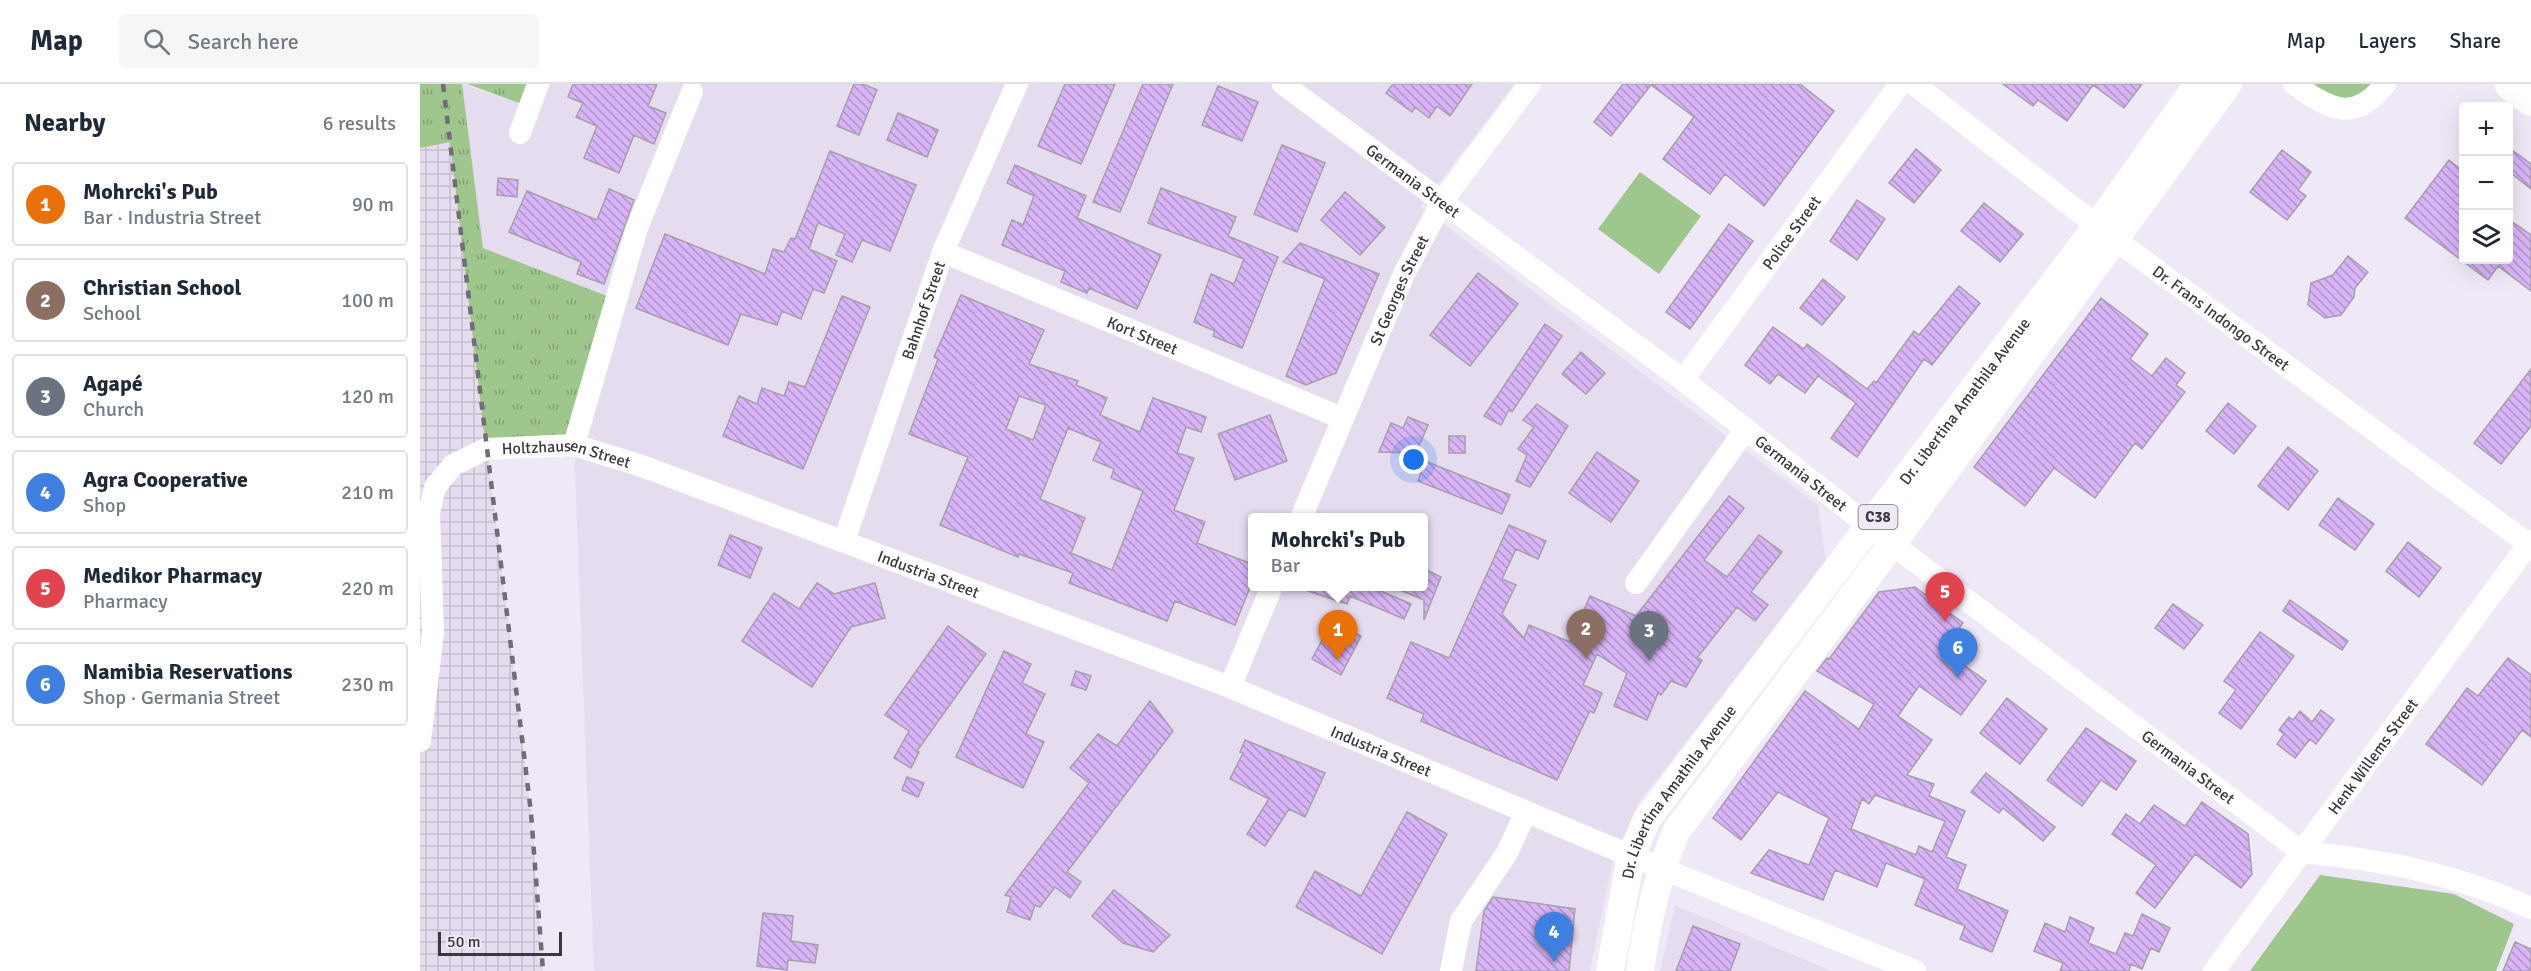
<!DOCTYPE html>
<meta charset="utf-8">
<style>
body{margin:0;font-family:Signika,sans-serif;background:#f6f6f7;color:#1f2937}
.controls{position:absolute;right:18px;top:18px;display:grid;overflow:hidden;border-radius:6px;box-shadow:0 6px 24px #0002}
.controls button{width:54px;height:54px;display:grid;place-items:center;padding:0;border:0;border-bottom:2px solid #e0e1e3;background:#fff;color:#1f2937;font:30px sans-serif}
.scale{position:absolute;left:18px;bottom:15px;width:124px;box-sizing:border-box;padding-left:6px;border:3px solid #3b393e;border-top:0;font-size:16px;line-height:21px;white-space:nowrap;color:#3b393e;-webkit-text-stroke:4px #efe8f6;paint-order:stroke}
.you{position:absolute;left:994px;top:376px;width:21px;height:21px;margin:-15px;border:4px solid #fff;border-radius:50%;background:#1a73e8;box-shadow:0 0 0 9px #1a73e833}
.badge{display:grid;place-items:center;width:39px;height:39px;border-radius:50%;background:#2563eb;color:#fff;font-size:20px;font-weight:700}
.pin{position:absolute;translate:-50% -50px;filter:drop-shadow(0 2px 3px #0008)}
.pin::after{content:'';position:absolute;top:32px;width:21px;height:18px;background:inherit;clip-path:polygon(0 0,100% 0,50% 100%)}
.popup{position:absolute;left:828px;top:429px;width:180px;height:78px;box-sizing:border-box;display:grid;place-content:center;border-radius:6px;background:#fff;filter:drop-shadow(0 2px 4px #0005);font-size:20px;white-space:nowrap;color:#747a83}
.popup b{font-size:22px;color:#1f2937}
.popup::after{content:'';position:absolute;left:50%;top:100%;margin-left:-12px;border:12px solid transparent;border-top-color:#fff}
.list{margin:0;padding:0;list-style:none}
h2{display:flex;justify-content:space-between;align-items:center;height:78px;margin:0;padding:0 24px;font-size:26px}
h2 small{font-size:20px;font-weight:400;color:#747a83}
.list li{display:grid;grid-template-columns:39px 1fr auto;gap:18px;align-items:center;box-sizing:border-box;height:84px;margin:0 12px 12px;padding:0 12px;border:2px solid #e0e1e3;border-radius:6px}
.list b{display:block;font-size:22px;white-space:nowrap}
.list p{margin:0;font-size:20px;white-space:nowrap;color:#747a83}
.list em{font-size:20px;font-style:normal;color:#747a83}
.icon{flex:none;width:33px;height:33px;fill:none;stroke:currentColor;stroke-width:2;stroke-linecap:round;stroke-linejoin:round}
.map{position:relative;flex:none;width:2111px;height:887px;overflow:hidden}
header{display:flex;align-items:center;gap:36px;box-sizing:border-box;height:84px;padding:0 30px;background:#fff;border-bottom:2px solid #e0e1e3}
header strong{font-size:28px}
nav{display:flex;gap:33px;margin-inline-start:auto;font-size:21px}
.search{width:420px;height:54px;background:#f6f6f7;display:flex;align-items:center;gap:15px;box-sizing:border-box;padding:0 21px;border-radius:6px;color:#747a83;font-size:22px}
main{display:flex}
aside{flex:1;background:#fff}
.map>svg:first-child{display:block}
.built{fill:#e6dcf0;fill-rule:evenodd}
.industrial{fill:url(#industrial-grid)}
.grass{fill:url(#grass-tufts)}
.park{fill:#9fc68d}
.building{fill:url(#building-back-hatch);stroke:#a69fac;stroke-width:1.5;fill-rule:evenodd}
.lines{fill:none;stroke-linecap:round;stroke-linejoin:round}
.minor{stroke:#fff;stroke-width:22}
.major{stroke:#fff;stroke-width:28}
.highway{stroke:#fff;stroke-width:33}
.rail{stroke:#706d74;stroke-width:4.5;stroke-dasharray:8 8;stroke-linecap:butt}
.labels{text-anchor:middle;stroke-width:6;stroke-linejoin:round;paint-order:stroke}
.shield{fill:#efe8f6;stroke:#716e75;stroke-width:1.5}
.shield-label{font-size:15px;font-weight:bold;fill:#3b393e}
.street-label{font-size:16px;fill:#3b393e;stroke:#efe8f6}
</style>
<header>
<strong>Map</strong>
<div class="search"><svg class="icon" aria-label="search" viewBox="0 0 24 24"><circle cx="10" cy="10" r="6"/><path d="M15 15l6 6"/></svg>Search here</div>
<nav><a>Map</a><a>Layers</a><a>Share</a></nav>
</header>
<main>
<aside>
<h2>Nearby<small>6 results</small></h2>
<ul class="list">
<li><span class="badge" style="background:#e8710a">1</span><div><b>Mohrcki's Pub</b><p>Bar · Industria Street</p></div><em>90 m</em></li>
<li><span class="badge" style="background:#8d6e63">2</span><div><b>Christian School</b><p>School</p></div><em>100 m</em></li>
<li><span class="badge" style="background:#6b7280">3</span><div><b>Agapé</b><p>Church</p></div><em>120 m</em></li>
<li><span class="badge" style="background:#3f7fe0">4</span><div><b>Agra Cooperative</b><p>Shop</p></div><em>210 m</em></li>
<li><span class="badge" style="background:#e0444e">5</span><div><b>Medikor Pharmacy</b><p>Pharmacy</p></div><em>220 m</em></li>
<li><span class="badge" style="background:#3f7fe0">6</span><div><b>Namibia Reservations</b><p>Shop · Germania Street</p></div><em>230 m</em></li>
</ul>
</aside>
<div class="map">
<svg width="2111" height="887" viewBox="0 0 2111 887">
<defs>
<pattern id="industrial-grid" width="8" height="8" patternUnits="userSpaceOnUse" patternTransform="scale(1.5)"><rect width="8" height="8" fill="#e6dcf0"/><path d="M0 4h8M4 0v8" fill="none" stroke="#c6becf"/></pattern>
<pattern id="grass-tufts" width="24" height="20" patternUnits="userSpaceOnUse" patternTransform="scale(1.5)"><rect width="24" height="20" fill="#9fc68d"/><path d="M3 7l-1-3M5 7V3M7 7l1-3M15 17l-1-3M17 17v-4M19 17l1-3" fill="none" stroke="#83a275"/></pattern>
<pattern id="building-back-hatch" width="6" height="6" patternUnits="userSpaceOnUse" patternTransform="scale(1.5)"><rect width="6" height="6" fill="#d9b5f8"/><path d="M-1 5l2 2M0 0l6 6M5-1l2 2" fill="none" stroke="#b194ca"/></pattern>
</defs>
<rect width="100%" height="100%" fill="#efe8f6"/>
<path class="built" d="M 42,0 L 109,23 L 118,0 L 1094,0 L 1001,123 L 1398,421 L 1406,478 L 1219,718 L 1192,780 L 1170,887 L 174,887 L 154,361 L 195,215 L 63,164 ZM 832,434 L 1004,434 L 1004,502 L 832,502 Z
M 1255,821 L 1411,887 L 1240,887 Z"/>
<path class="industrial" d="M 30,57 L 111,729 L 123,887 L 0,887 L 0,64 Z"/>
<path class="grass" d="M 0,0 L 42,0 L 63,164 L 195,215 L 154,361 L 66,365 L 30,58 L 0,64 Z
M 47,0 L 118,0 L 110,23 Z"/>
<path class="park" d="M 1874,0 L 1965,0 L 1938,24 Z
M 1220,88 L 1281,132 L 1239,190 L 1178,145 Z
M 1900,791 L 2034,810 L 2094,840 L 2076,887 L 1830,887 Z"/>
<path class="building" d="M 153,0 L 237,0 L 228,22 L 246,29 L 234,60 L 214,51 L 199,89 L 164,74 L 177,42 L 156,33 L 163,19 L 148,13 Z
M 434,0 L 443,0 L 457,6 L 439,51 L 417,42 Z
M 645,0 L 695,0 L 661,80 L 618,62 Z
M 723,0 L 753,0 L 700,128 L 673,118 Z
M 973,0 L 1052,0 L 1030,32 L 1017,22 L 1009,34 L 995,23 L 992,28 L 966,9 Z
M 1203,0 L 1380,0 L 1414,27 L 1344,122 L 1305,90 L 1290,110 L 1243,75 L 1274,33 L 1231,1 L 1191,52 L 1174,38 Z
M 1583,0 L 1722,0 L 1704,24 L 1673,1 L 1647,37 L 1618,16 L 1613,22 Z
M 798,2 L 838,18 L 822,57 L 782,41 Z
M 478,29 L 518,46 L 507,73 L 467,56 Z
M 862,61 L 905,79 L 877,148 L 834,130 Z
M 2088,63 L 2111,80 L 2111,105 L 2088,87 Z
M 1496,65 L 1521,86 L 1494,119 L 1469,99 Z
M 1862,66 L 1891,88 L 1878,106 L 1886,112 L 1867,136 L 1830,108 Z
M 410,67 L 496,101 L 470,167 L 442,156 L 432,178 L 416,171 L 425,150 L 398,139 L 389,165 L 417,177 L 404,209 L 393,205 L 381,235 L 362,227 L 357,241 L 321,230 L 308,261 L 216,224 L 245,150 L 345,190 L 353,165 L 364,168 L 371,154 L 375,155 Z
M 2029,76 L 2043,87 L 2043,176 L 2088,176 L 2088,135 L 2111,151 L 2111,207 L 2078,182 L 2068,196 L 1985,134 Z
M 595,81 L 666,112 L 657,134 L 741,171 L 717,225 L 669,204 L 667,209 L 641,198 L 645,187 L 582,161 L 592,136 L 603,141 L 614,112 L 587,99 Z
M 78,94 L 98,96 L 97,113 L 77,111 Z
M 741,104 L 816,133 L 808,152 L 858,173 L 822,264 L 793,252 L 795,247 L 774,238 L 791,190 L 814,200 L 824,175 L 728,139 Z
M 189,105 L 214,116 L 184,200 L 157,190 L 161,178 L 89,148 L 107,107 L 177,136 Z
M 925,108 L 965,143 L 940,171 L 901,136 Z
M 1437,116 L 1465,135 L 1437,176 L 1410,157 Z
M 1564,119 L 1603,150 L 1580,178 L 1541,147 Z
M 1309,140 L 1333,157 L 1270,245 L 1246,228 Z
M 880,159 L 959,190 L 916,289 L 886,301 L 866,292 L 905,195 L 863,178 Z
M 1928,172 L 1948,188 L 1935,204 L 1934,213 L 1921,231 L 1905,234 L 1888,221 L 1891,199 L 1913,191 Z
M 1058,189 L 1098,220 L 1050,282 L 1010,251 Z
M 1403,195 L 1425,213 L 1402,241 L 1380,224 Z
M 1539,202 L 1560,219 L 1512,281 L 1504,275 L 1437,373 L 1411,354 L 1436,319 L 1398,292 L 1385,309 L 1358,290 L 1350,300 L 1325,281 L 1353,243 L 1384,265 L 1387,260 L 1447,305 L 1454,297 L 1456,299 L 1494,247 L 1499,251 Z
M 541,211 L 624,246 L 609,280 L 658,297 L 656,301 L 687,314 L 680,331 L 720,348 L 733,314 L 786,333 L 781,348 L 766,343 L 757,369 L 774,374 L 754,426 L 785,438 L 777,459 L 832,480 L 832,498 L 815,541 L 755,517 L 747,537 L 649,499 L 653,489 L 599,470 L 598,473 L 520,441 L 548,373 L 489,350 L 518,275 L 514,273 ZM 599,312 L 626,321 L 613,356 L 586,345 ZM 648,344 L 681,358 L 673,376 L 694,385 L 691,394 L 723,407 L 692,486 L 651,469 L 665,434 L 620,415 Z
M 422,212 L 450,223 L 383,385 L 303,352 L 319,312 L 337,320 L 342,304 L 364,312 L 369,298 L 385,303 Z
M 1681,214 L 1728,250 L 1710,275 L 1732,292 L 1746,274 L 1765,289 L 1756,301 L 1765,308 L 1722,365 L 1715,359 L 1675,414 L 1634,384 L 1605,422 L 1554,383 Z
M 1125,240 L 1142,252 L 1092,328 L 1089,326 L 1081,341 L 1064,332 Z
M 1161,268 L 1185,289 L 1166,310 L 1142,290 Z
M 2111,285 L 2111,342 L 2081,380 L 2054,359 Z
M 1808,319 L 1836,342 L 1814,370 L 1786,347 Z
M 1117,320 L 1148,342 L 1110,403 L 1096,397 L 1107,371 L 1098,365 L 1114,343 L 1103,336 Z
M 850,331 L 867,377 L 815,396 L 798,350 Z
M 988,333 L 1008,341 L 996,369 L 959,368 L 971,339 L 983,344 Z
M 1029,352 L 1045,352 L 1045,369 L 1029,369 Z
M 1868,363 L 1898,387 L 1868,426 L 1838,402 Z
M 1177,368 L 1219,397 L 1191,438 L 1149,409 Z
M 1005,377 L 1090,411 L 1082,430 L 998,397 Z
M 1309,412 L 1324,424 L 1284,476 L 1307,493 L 1339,451 L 1362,468 L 1331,508 L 1348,521 L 1335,537 L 1317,523 L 1277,574 L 1282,576 L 1266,603 L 1251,597 L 1241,611 L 1238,609 L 1227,636 L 1194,622 L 1207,589 L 1177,570 L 1163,601 L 1182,609 L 1174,629 L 1170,627 L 1137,696 L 1001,637 L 1004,630 L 967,614 L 991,558 L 1029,574 L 1089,441 L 1126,457 L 1118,475 L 1096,465 L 1082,495 L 1096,501 L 1082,530 L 1104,554 L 1109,541 L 1150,558 L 1170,512 L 1216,532 Z
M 1918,414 L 1954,440 L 1935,466 L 1899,441 Z
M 310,451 L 342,464 L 330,494 L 298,481 Z
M 1988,458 L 2021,484 L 1999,513 L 1966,487 Z
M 1004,485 L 1021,493 L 1004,536 L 1004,516 L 973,503 L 1004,502 Z
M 397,499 L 414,510 L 455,499 L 465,534 L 431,543 L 392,603 L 322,557 L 354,509 L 379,525 Z
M 883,502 L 949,502 L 991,520 L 984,535 L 930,512 L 927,520 L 882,505 Z
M 1495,503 L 1543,539 L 1523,566 L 1566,597 L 1541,631 L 1499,602 L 1478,632 L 1512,656 L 1487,691 L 1514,700 L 1509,712 L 1545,727 L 1526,773 L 1546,781 L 1537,805 L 1588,827 L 1572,868 L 1540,855 L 1545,842 L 1495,821 L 1505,795 L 1466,779 L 1457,803 L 1415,786 L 1403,816 L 1331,789 L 1349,766 L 1389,781 L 1409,734 L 1358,708 L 1321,756 L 1293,734 L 1385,607 L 1439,645 L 1454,620 L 1397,587 L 1407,574 L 1409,575 L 1459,508 ZM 1455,711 L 1525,737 L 1512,768 L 1499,762 L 1496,771 L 1431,745 L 1442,715 L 1449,720 Z
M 1870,516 L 1928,557 L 1922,566 L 1863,527 Z
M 1753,520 L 1783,541 L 1764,565 L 1735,544 Z
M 912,537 L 941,552 L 921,591 L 892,575 Z
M 528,542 L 566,570 L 497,667 L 499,668 L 491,684 L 474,674 L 489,647 L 465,631 Z
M 1840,548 L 1874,572 L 1821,645 L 1799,629 L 1816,606 L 1804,597 Z
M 584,567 L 611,580 L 602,599 L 625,610 L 606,650 L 624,658 L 603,704 L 536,673 Z
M 2088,574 L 2111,591 L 2111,653 L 2102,646 L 2062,701 L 2006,660 L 2047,604 L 2058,612 Z
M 656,587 L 671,592 L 666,606 L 651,601 Z
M 1587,614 L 1627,645 L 1600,680 L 1560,649 Z
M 730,617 L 753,647 L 647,788 L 661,798 L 650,814 L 635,803 L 620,823 L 615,821 L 610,836 L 587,828 L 591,813 L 585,811 L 669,699 L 650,684 L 678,650 L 697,662 Z
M 1901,626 L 1914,636 L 1896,660 L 1890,655 L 1875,674 L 1857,660 L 1864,650 L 1859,646 L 1869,633 L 1873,636 L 1880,627 L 1892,638 Z
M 1666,644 L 1716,677 L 1696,706 L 1681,696 L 1662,722 L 1627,696 Z
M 825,656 L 905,689 L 885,733 L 869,725 L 845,762 L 827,750 L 849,715 L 810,695 L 823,669 L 820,668 Z
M 1566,689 L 1635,743 L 1623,757 L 1583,724 L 1579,729 L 1551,708 Z
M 487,693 L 504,699 L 498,713 L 482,706 Z
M 1782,718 L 1828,750 L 1832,790 L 1821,804 L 1775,770 L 1735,824 L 1716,809 L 1736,781 L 1692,750 L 1706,730 L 1720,740 L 1734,721 L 1765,742 Z
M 987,728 L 1027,750 L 962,870 L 876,823 L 895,787 L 941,812 Z
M 694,806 L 750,851 L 733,868 L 703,859 L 672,832 Z
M 1073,813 L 1155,825 L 1149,887 L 1056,887 L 1064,827 Z
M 343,829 L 373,832 L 371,857 L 398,861 L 395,879 L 368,876 L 367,886 L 337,882 Z
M 1722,830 L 1750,844 L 1739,868 L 1731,864 L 1722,885 L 1711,880 L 1709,887 L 1640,887 L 1643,879 L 1614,867 L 1625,839 L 1645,848 L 1650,833 L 1674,844 L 1668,859 L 1696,870 L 1705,849 L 1713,852 Z
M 1273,842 L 1320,860 L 1310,887 L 1256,887 Z
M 2095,858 L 2111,865 L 2111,887 L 2083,887 Z"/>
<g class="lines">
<g class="minor">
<path id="s1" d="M 863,0 L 1263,296 L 1472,460 L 1882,768 C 1964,776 2036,790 2111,824"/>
<path id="s2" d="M 1494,0 L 1677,142 L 2111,462"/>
<path d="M 1874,0 C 1908,25 1935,40 1965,0"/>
<path d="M 100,49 L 118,0"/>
<path id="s3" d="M 523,168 L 922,334"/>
<path id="s4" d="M 1263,296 L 1480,0"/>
<path d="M 154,361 L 217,144 L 272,8"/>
<path id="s5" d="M 881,434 L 984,190 L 1023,116 L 1110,0"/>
<path id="s6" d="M 424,457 L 523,168 L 597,0"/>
<path d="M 1216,499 L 1326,345"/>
<path d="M 810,603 L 852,502"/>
<path id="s7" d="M 0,657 L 13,549 L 9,429 L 15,403 L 33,381 L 66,365 L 154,361 L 222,382 L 810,603 L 1211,772 L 1495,887"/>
<path d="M 1031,887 L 1041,837 L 1087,769 L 1106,728"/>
<path id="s8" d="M 1794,887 L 2111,457"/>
</g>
<g class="major">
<path id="s9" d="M 1190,887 L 1211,772 L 1227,735 L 1677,142 L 1778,0"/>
<path d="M 1220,887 C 1227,838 1237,792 1257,746 L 1472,460 L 1808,0"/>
</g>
<path class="highway" d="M 2091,0 L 2111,15"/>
<path class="rail" d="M 23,0 L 111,729 L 123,887"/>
</g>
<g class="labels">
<rect class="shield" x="1438.5" y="421" width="39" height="24" rx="4.5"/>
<g class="shield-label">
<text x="1458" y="438">C38</text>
</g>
<g class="street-label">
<text dy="6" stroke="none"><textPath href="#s1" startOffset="162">Germania Street</textPath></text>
<text dy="6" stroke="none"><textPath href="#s4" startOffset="183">Police Street</textPath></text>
<text dy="6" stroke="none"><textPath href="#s5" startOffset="248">St Georges Street</textPath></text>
<text dy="6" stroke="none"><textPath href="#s6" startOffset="244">Bahnhof Street</textPath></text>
<text dy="6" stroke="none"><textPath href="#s2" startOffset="386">Dr. Frans Indongo Street</textPath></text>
<text dy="6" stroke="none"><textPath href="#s3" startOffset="216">Kort Street</textPath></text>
<text dy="6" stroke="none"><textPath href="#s9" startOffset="682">Dr. Libertina Amathila Avenue</textPath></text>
<text dy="6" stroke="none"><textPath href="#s7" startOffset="402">Holtzhausen Street</textPath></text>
<text dy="6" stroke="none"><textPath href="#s1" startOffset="648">Germania Street</textPath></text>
<text dy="6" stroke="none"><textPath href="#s7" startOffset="786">Industria Street</textPath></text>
<text dy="6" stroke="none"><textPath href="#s7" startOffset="1272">Industria Street</textPath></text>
<text dy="6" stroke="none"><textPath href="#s8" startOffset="267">Henk Willems Street</textPath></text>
<text dy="6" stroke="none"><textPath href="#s1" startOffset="1134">Germania Street</textPath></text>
<text dy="6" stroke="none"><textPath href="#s9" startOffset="196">Dr. Libertina Amathila Avenue</textPath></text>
</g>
</g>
</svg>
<div class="controls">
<button>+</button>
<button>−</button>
<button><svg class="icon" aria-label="layers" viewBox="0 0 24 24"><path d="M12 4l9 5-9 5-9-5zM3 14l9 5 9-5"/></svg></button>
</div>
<div class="scale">50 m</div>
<div class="you"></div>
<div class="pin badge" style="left:918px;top:576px;background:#e8710a">1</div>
<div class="popup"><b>Mohrcki's Pub</b>Bar</div>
<div class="pin badge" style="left:1166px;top:575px;background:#8d6e63">2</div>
<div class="pin badge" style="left:1229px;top:577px;background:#6b7280">3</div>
<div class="pin badge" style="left:1134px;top:878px;background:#3f7fe0">4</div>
<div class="pin badge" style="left:1525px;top:538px;background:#e0444e">5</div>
<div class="pin badge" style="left:1538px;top:594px;background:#3f7fe0">6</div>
</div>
</main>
